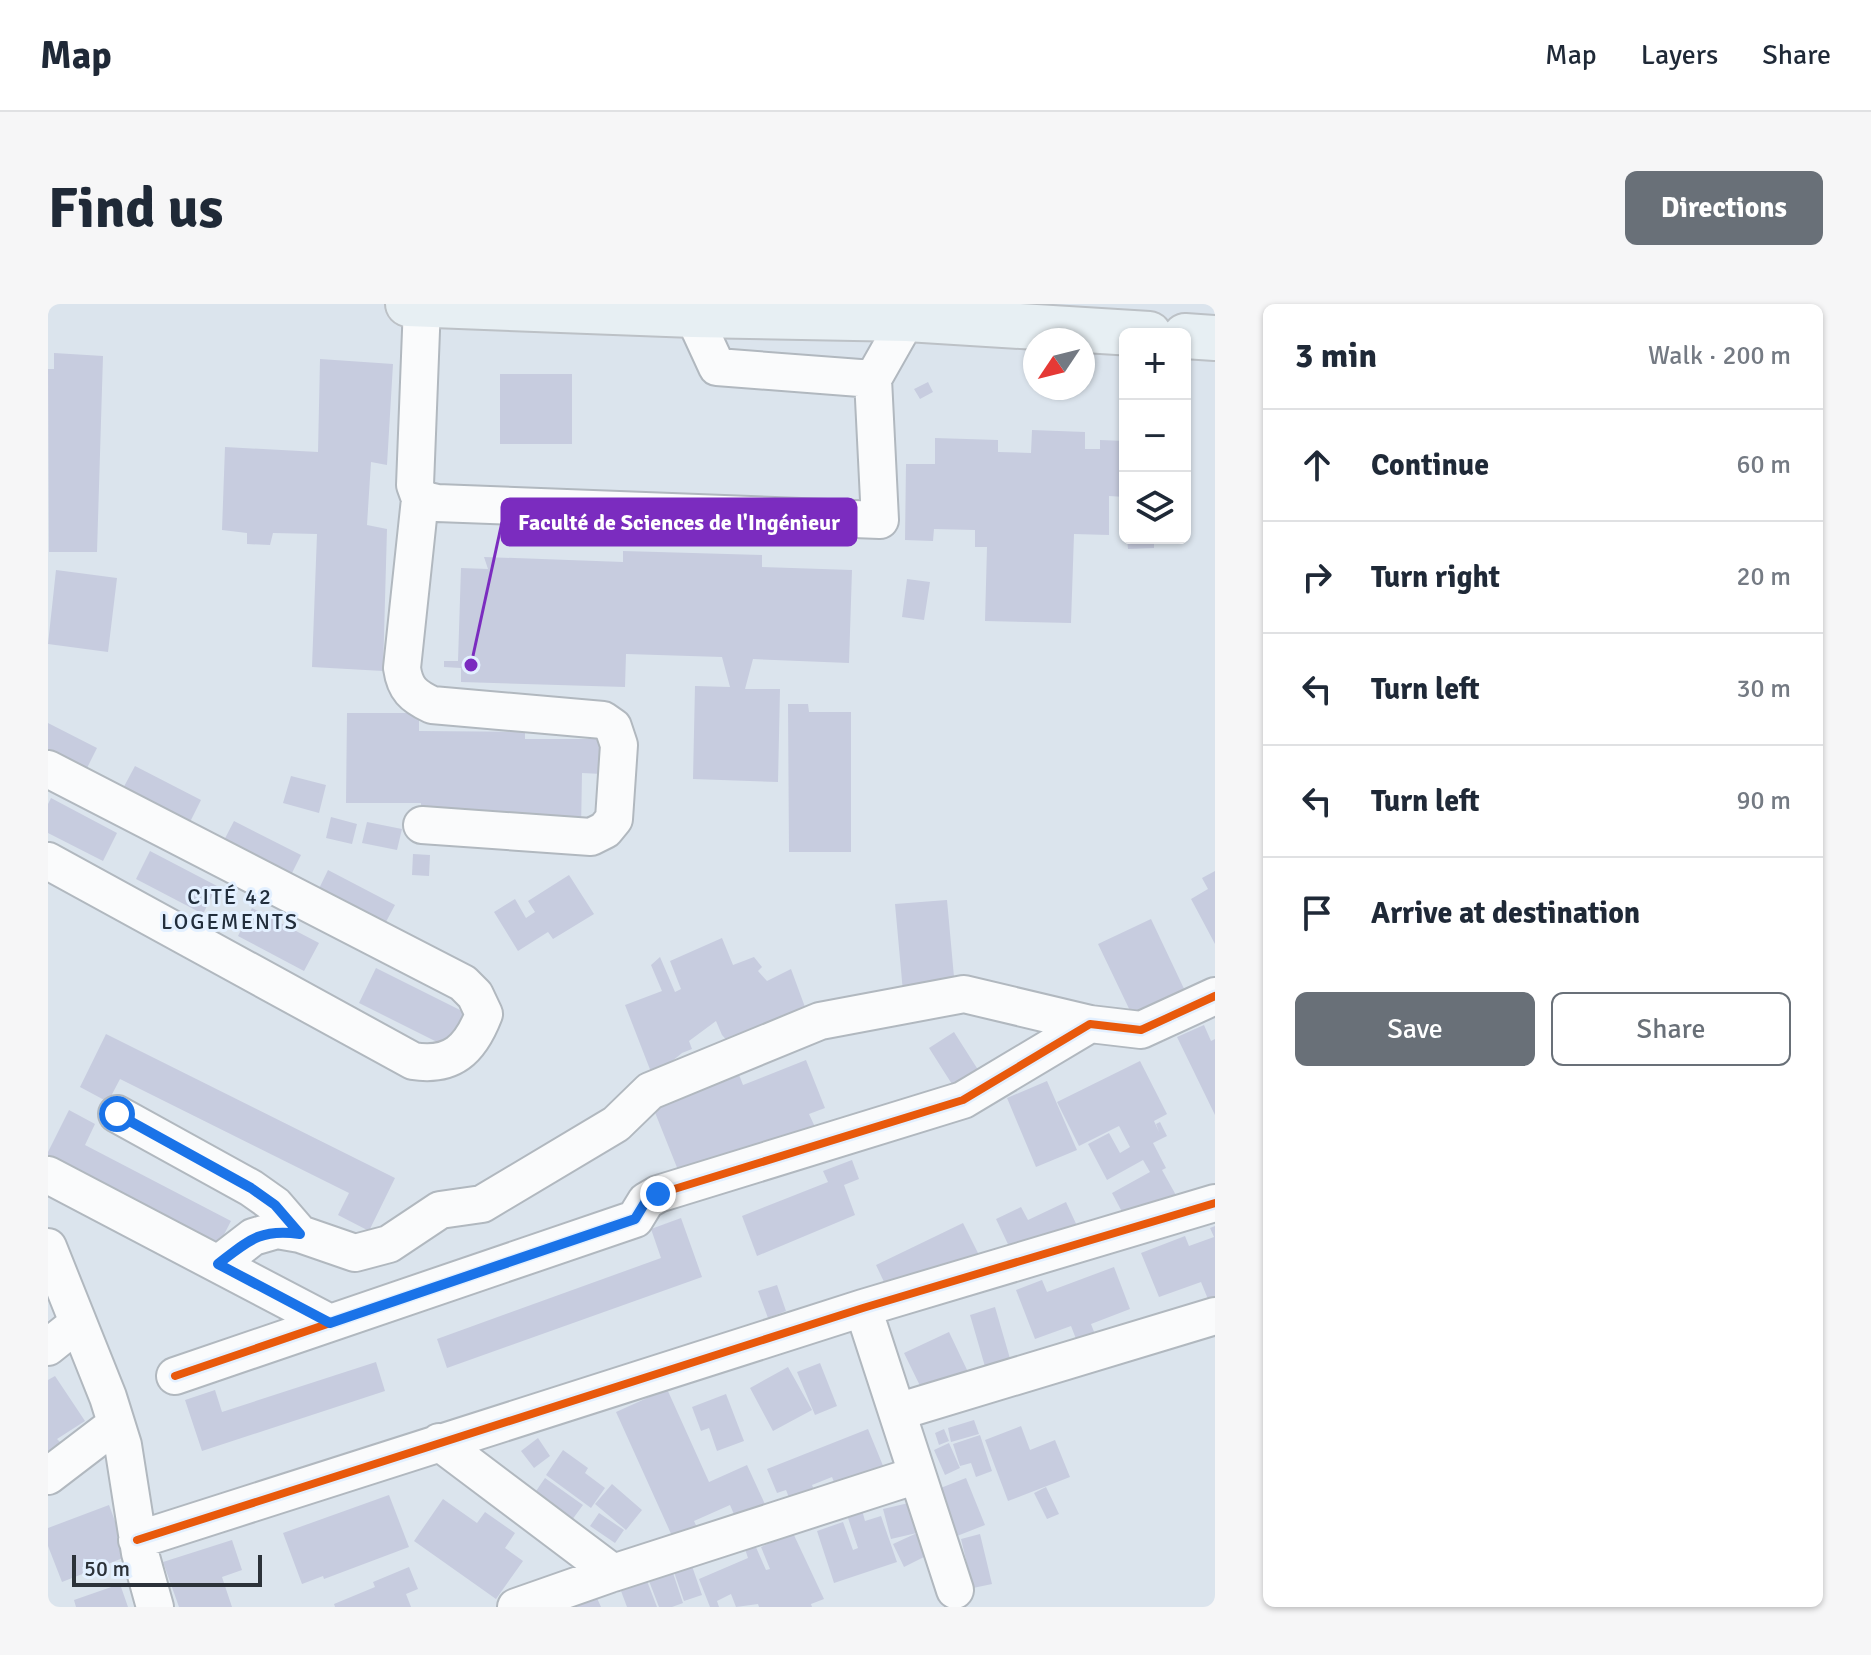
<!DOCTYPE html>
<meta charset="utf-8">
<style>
body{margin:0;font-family:Signika,sans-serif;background:#f6f6f7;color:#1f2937}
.controls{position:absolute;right:24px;top:24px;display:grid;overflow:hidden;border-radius:12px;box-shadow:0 2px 6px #0004}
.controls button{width:72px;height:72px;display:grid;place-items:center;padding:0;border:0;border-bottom:2px solid #e0e1e3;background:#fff;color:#1f2937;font:40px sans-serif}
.compass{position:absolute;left:975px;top:24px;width:72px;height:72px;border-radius:50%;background:#fff;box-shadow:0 2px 6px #0004;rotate:235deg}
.scale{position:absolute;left:24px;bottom:20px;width:190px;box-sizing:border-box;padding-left:8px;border:4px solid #2c3239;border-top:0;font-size:22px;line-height:28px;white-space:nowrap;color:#2c3239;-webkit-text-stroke:6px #e3f0ff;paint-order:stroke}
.stop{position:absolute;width:24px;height:24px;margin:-18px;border:6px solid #1a73e8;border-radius:50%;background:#fff}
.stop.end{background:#1a73e8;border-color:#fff;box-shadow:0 2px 8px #0008}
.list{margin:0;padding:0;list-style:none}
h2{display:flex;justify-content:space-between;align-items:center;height:104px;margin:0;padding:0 32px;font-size:34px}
h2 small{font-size:26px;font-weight:400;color:#747a83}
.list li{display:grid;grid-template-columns:52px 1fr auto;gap:24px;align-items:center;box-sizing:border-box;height:112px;padding:0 32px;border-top:2px solid #e0e1e3}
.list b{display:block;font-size:30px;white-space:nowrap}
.list em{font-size:26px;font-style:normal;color:#747a83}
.actions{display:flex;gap:16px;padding:24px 32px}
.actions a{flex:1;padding:18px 0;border:2px solid #697078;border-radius:12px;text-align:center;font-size:28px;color:#697078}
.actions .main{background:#697078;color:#fff}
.icon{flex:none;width:44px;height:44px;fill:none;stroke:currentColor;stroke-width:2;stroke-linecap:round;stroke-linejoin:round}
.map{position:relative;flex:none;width:1167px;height:1303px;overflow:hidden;border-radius:12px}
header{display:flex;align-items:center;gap:48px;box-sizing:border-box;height:112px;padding:0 40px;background:#fff;border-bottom:2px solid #e0e1e3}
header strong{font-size:38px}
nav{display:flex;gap:44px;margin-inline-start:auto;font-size:28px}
.intro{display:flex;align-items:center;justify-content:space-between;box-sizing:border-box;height:192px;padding:0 48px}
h1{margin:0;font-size:56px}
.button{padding:20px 36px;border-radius:12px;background:#697078;color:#fff;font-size:28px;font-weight:700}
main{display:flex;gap:48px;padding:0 48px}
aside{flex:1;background:#fff;border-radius:12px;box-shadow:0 2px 6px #0004}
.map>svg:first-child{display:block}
.building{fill:#c7ccdf}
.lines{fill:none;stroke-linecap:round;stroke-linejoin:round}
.minor-casing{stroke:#b1b8bf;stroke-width:40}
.major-casing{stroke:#bcc1c6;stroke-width:48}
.minor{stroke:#fafbfc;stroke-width:36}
.major{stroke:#e7eff3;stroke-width:44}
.cycleway-casing{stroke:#e3f0ff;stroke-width:13}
.cycleway{stroke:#e8590c;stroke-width:8}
.route{stroke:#1a73e8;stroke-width:10}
.labels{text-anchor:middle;stroke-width:6;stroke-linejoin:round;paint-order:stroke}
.neighbourhood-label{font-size:22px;letter-spacing:2px;fill:#212d3b;stroke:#e3f0ff}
.leader{fill:none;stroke:#7b2cbf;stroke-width:3}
.callout-dot{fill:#7b2cbf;stroke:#e3f0ff;stroke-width:3}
.callout{fill:#7b2cbf;stroke:#7b2cbf;stroke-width:3}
.callout-label{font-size:22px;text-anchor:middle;font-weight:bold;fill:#fff}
</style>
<header>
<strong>Map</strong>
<nav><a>Map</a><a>Layers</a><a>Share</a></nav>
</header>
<div class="intro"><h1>Find us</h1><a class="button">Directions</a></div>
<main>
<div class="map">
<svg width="1167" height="1303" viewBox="0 0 1167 1303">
<rect width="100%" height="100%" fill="#dbe4ed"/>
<path class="building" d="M 6,49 L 55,52 L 49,248 L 1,248 L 0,65 L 6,65 Z
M 272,55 L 345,60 L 339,161 L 323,158 L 319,221 L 339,225 L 335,367 L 264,363 L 269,230 L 225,229 L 222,241 L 199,240 L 199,229 L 174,226 L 177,143 L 270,148 Z
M 452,70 L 524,70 L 524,140 L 452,140 Z
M 880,78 L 885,88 L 872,95 L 866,85 Z
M 984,126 L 1037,128 L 1037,145 L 1052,145 L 1052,136 L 1077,137 L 1077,193 L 1061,192 L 1061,231 L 1026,230 L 1023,319 L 937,317 L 939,243 L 927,243 L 927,226 L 886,225 L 885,237 L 857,236 L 858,160 L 887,160 L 887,134 L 950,136 L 950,148 L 983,149 Z
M 1079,234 L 1106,234 L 1106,244 L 1080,245 Z
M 575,247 L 714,251 L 714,263 L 804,266 L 801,359 L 705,355 L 697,385 L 732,385 L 730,478 L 645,475 L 647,382 L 682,383 L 674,353 L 578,350 L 577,383 L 413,378 L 413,364 L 396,363 L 396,357 L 410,357 L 413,264 L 440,265 L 436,253 L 575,258 Z
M 8,266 L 69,274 L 60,348 L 0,340 Z
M 859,275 L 882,278 L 876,316 L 854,313 Z
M 740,400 L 760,400 L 761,408 L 803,408 L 803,548 L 741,548 Z
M 299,409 L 371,409 L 371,427 L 477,428 L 477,435 L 542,435 L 542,425 L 554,425 L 554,470 L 534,469 L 533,526 L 373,513 L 373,499 L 298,499 Z
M 0,419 L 49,444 L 35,472 L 0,454 Z
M 87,462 L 153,496 L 139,524 L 72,490 Z
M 243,472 L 278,481 L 271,509 L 235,499 Z
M 3,494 L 69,529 L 55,557 L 0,529 L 0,500 Z
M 283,513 L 309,520 L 304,540 L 278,534 Z
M 186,517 L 253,551 L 239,579 L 172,544 Z
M 319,518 L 354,525 L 349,546 L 314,539 Z
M 102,547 L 169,582 L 155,610 L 88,575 Z
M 365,550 L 382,551 L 381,572 L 364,571 Z
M 280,566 L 347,601 L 332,629 L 266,595 Z
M 1167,567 L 1167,640 L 1143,595 L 1160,585 L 1154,574 Z
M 521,571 L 546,610 L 505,635 L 500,628 L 470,647 L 446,608 L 467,595 L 478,614 L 487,608 L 480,597 Z
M 899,596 L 907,684 L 855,688 L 847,600 Z
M 204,604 L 271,639 L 256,667 L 190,632 Z
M 1103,615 L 1139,691 L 1086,715 L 1050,640 Z
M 674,634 L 685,661 L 706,653 L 714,663 L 710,667 L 719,677 L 743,665 L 761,714 L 685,743 L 674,731 L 668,717 L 641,737 L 644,745 L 634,749 L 618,762 L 603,768 L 577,701 L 614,687 L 603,661 L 612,653 L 627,688 L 633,685 L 622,657 Z
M 328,664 L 416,708 L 399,743 L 311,699 Z
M 1156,721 L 1163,737 L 1167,735 L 1167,811 L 1129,733 Z
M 906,728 L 934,772 L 909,788 L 881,744 Z
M 58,730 L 347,874 L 321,927 L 290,911 L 301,889 L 72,775 L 60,798 L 32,783 Z
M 758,756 L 777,804 L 761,810 L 767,823 L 634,876 L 600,791 L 686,758 L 695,781 Z
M 1092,757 L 1119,810 L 1106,817 L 1111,828 L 1108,820 L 1112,818 L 1119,832 L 1105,839 L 1118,864 L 1114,866 L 1134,902 L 1081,921 L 1064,889 L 1102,868 L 1095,856 L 1059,876 L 1040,840 L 1061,829 L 1072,849 L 1082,843 L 1071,822 L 1031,842 L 1009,798 Z
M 999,777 L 1029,846 L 988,863 L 959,794 Z
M 21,806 L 47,820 L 37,841 L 183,917 L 168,946 L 0,859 L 0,848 Z
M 804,856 L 811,875 L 796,881 L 807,911 L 709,952 L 694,912 L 780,878 L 775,867 Z
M 1018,898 L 1030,924 L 968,957 L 948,915 L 973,903 L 980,916 Z
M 633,914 L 654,973 L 399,1064 L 389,1035 L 613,954 L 603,925 Z
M 915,919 L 937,963 L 846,999 L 828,961 Z
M 1167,922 L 1167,1004 L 1164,1005 L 1153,978 L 1111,993 L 1093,949 L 1137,932 L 1141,942 L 1166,933 L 1162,924 Z
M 1066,963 L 1082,1005 L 1043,1020 L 1050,1038 L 1032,1045 L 1023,1022 L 987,1035 L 968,986 L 994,976 L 999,988 Z
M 729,981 L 738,1007 L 720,1014 L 710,987 Z
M 947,1003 L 963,1058 L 938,1066 L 922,1011 Z
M 901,1028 L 920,1068 L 876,1090 L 856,1049 Z
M 328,1058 L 337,1087 L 154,1147 L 137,1096 L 167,1086 L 174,1108 Z
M 772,1059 L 789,1102 L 767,1111 L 749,1068 Z
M 740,1063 L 764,1106 L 725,1127 L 702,1084 Z
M 7,1072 L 37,1117 L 9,1135 L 16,1142 L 0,1157 L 0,1076 Z
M 619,1085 L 661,1178 L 699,1161 L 721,1209 L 691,1222 L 682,1201 L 646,1217 L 653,1232 L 629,1243 L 568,1108 Z
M 678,1090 L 696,1137 L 669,1147 L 661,1124 L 653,1127 L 644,1103 Z
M 926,1116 L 931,1130 L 903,1138 L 900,1124 Z
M 973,1122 L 982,1146 L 1007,1136 L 1022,1173 L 960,1197 L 937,1136 Z
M 820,1125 L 838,1169 L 790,1188 L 784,1173 L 764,1181 L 769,1192 L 744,1201 L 738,1186 L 729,1189 L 719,1165 Z
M 896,1125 L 901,1137 L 891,1141 L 887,1129 Z
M 932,1131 L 944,1167 L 928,1173 L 923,1159 L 912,1162 L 905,1140 Z
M 490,1134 L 502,1152 L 486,1164 L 473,1147 Z
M 901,1139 L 912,1164 L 897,1171 L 886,1146 Z
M 515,1146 L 540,1164 L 537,1169 L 557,1184 L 543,1204 L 498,1171 Z
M 497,1174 L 535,1201 L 521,1220 L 484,1193 Z
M 918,1174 L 937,1221 L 909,1232 L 890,1185 Z
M 564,1180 L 594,1206 L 578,1226 L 547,1200 Z
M 998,1183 L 1011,1210 L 999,1215 L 986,1189 Z
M 341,1191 L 361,1243 L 276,1275 L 275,1272 L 254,1280 L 235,1229 Z
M 395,1195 L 429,1219 L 437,1208 L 467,1229 L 457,1244 L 475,1257 L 448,1295 L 366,1237 Z
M 865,1198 L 873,1228 L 843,1235 L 835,1205 Z
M 61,1201 L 80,1252 L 14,1278 L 0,1242 L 0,1224 Z
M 814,1206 L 817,1217 L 833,1212 L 849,1258 L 786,1279 L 769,1227 L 795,1218 L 805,1246 L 810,1244 L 799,1211 Z
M 551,1209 L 576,1226 L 567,1239 L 542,1222 Z
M 745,1229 L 776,1295 L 763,1300 L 764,1303 L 711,1303 L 710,1300 L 688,1303 L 683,1290 L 669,1297 L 671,1303 L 662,1303 L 651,1275 L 700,1254 L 697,1245 L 707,1241 L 718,1266 L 722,1265 L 713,1243 Z
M 869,1229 L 880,1251 L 856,1263 L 845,1240 Z
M 932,1230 L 944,1280 L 925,1284 L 913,1235 Z
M 184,1236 L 194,1266 L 174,1273 L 184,1303 L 131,1303 L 115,1258 Z
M 644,1262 L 654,1291 L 636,1297 L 626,1268 Z
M 361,1263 L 370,1285 L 358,1290 L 363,1303 L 287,1303 L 286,1300 L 327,1283 L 325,1278 Z
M 625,1269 L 635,1299 L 624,1303 L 611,1303 L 601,1277 Z
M 599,1277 L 609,1303 L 579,1303 L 573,1287 Z
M 72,1280 L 80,1303 L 28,1303 L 26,1296 Z
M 549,1294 L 553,1303 L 528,1303 Z"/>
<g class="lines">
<g class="minor-casing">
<path id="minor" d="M 374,1 L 367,181 L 372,195 L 389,199 L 832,216 L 825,75
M 645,11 L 669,63 L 825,75 L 859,15
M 372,195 L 354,364 C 357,385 365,392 384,401 L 555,416 L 565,423 L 571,441 L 566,515 L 557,526 L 543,533 L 374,521
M 0,465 L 415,679 L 427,691 L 436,710 C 422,746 404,763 365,757 L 0,557
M 69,810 L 203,884 L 227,901 L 252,930
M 0,871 L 282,1019
M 0,943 L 60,1093 L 75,1141 L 92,1249 L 107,1303
M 170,960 L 205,933 L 229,926 L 252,930 L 307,949 L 341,940 L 392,906 L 434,900 L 568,820 L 602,787 L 772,717 L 916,690 L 1042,720
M 815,1004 L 907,1286
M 0,1043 L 30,1019
M 127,1072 L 587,915 L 598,897 L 610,890 L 915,796 L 1042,720 L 1093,726 L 1167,692
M 849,1108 L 1167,1012
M 391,1138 L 565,1269
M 0,1172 L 68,1120
M 89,1236 L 815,1004 L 1167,899
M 468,1303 L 565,1269 L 869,1171"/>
</g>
<g class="major-casing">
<path id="major" d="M 360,0 L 645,11 L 859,15 L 1101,30
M 1137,32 L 1167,34"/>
</g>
<use href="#minor" class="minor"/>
<use href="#major" class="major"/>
<g class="cycleway-casing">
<path id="cycleway" d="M 127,1072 L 587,915 L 598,897 L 610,890 L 915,796 L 1042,720 L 1093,726 L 1167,692
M 89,1236 L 815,1004 L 1167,899"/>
</g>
<use href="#cycleway" class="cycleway"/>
</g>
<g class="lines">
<path class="route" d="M 69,810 L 203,884 L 227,901 L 252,930 C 212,924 200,937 170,960 L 282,1019 L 587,915 L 598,897 L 610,890"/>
</g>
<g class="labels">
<g class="neighbourhood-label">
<text x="182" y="600">CITÉ 42<tspan x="182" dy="25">LOGEMENTS</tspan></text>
</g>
</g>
<path class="leader" d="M423 361L454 218"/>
<circle class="callout-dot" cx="423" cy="361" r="8"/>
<rect class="callout" x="454" y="195" width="354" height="46" rx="8"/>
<g class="callout-label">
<text x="631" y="226">Faculté de Sciences de l'Ingénieur</text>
</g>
</svg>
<div class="controls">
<button>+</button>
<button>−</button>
<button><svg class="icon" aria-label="layers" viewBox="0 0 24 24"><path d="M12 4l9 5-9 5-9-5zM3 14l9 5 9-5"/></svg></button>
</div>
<svg class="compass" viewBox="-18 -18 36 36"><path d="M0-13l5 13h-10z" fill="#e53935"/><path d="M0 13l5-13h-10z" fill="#747a83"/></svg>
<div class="scale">50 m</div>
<div class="stop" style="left:69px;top:810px"></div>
<div class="stop end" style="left:610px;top:890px"></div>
</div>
<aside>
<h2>3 min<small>Walk · 200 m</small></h2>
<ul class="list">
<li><svg class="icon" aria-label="ahead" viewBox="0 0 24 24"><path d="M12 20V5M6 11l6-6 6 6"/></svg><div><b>Continue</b></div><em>60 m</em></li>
<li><svg class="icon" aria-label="right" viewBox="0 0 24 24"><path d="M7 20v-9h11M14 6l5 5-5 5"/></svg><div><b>Turn right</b></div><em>20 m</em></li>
<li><svg class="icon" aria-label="left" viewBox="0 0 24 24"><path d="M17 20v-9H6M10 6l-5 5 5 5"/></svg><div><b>Turn left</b></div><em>30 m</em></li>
<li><svg class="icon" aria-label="left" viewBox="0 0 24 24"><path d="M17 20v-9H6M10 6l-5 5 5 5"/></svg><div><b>Turn left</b></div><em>90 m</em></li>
<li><svg class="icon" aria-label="arrive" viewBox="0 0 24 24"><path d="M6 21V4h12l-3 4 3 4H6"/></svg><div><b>Arrive at destination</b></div></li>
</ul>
<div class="actions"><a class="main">Save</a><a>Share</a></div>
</aside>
</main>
